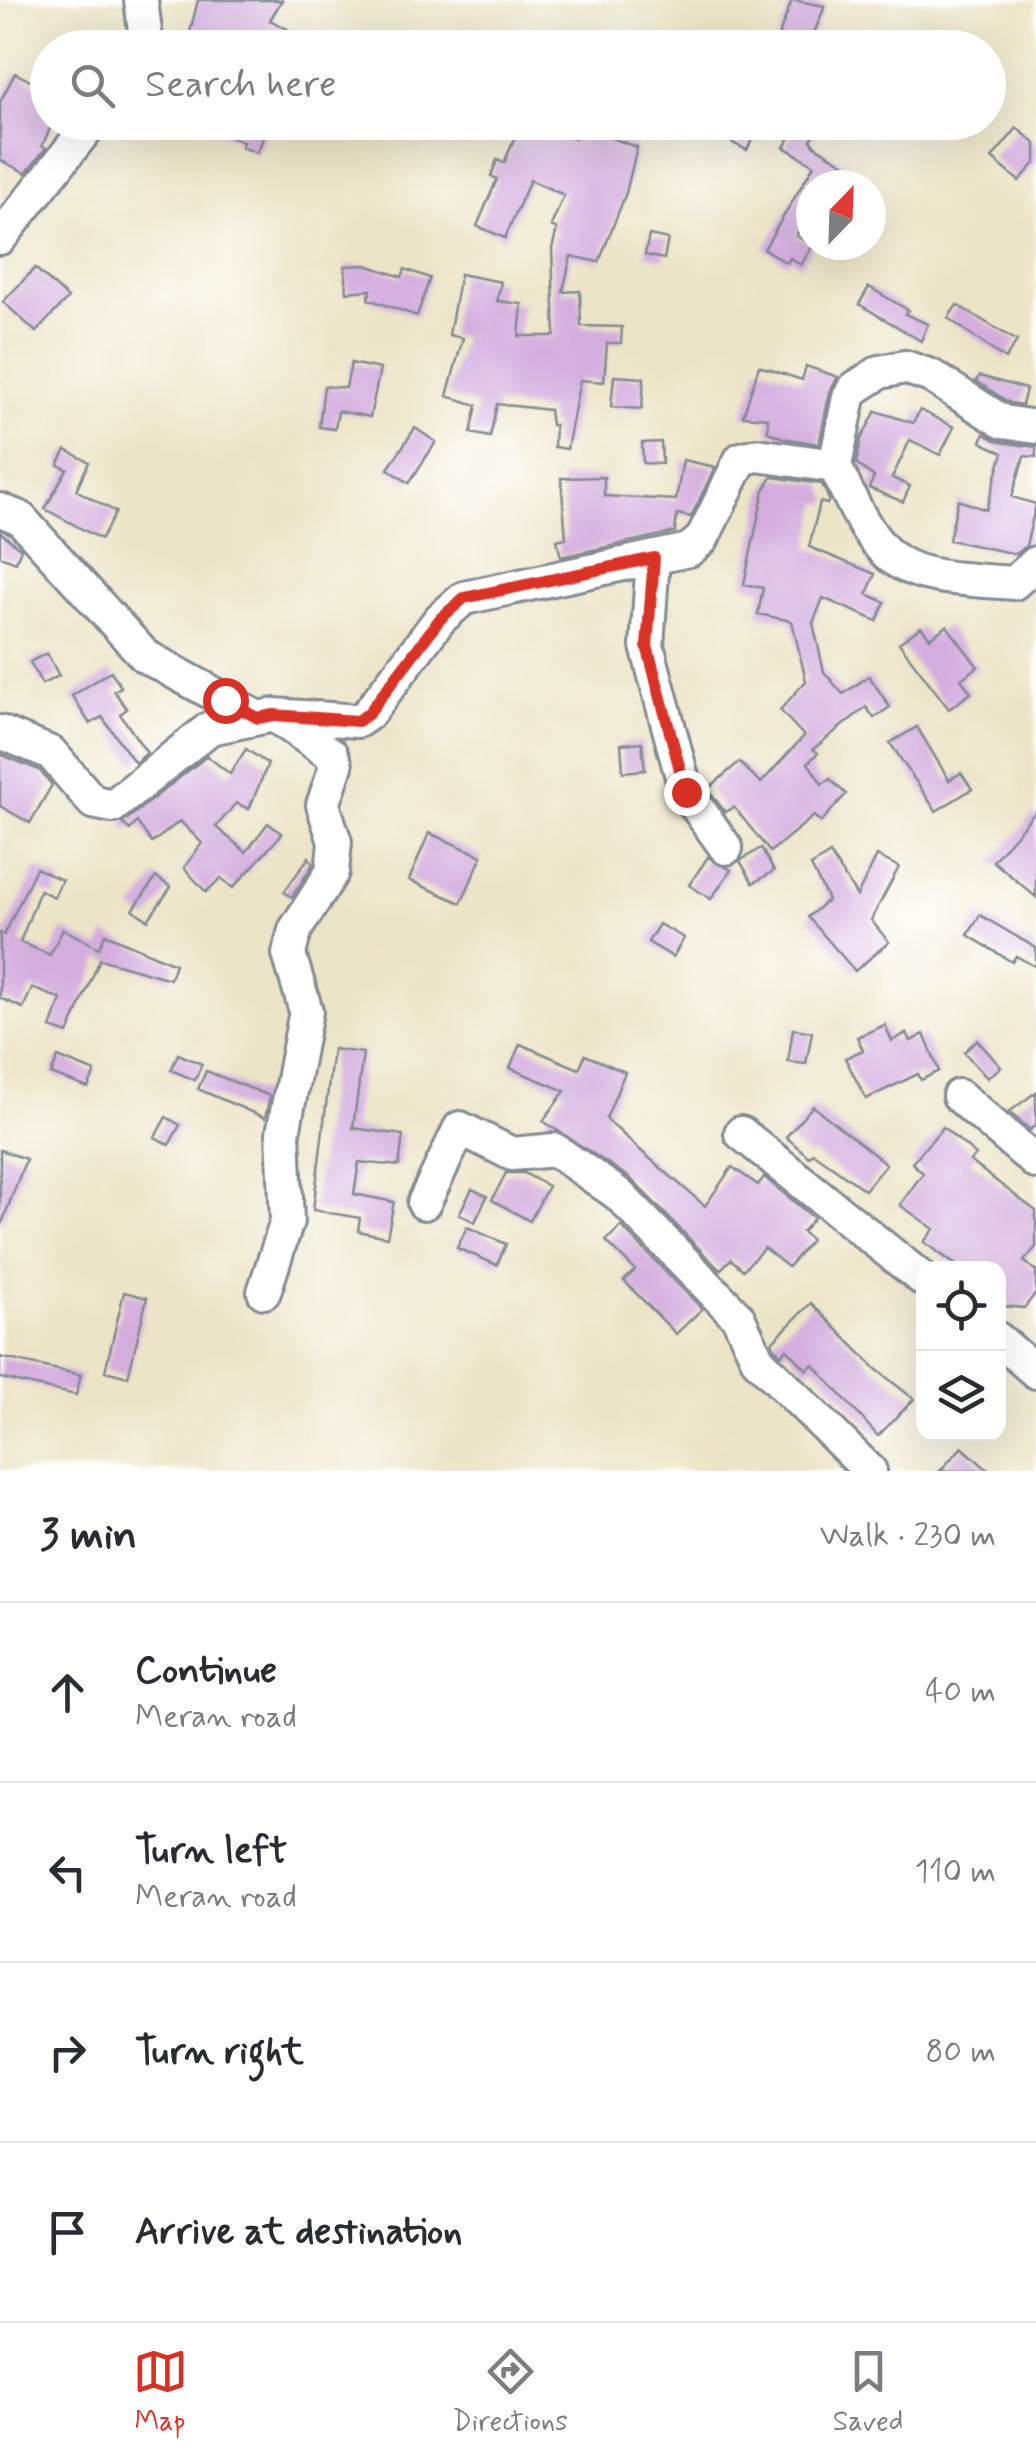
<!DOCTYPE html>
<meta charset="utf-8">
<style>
body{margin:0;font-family:Mynerve,sans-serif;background:#f7f7f7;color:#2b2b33}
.controls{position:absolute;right:30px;bottom:30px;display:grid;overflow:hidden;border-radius:20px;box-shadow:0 10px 40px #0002}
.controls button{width:90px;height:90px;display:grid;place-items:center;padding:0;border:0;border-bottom:2px solid #e1e1e2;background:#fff;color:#2b2b33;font:50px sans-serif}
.compass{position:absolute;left:796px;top:170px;width:90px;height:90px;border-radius:50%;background:#fff;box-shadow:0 10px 40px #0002;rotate:23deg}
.stop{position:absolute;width:30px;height:30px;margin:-22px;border:8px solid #d93025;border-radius:50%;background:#fff}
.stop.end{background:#d93025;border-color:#fff;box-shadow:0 2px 10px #0008}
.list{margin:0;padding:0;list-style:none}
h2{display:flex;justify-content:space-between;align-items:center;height:130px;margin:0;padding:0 40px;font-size:42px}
h2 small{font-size:32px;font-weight:400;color:#7c7c81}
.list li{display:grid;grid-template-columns:65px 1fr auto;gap:30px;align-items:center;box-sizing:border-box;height:180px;padding:0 40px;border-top:2px solid #e1e1e2}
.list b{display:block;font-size:38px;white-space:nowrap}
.list p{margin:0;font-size:32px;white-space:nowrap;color:#7c7c81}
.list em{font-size:32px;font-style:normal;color:#7c7c81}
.icon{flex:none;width:55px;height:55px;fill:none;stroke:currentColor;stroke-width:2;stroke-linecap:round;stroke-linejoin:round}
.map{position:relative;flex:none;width:1036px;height:1471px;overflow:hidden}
.search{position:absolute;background:#fff;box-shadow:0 10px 40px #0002;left:30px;right:30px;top:30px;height:110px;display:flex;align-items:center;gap:25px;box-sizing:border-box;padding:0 35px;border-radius:55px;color:#7c7c81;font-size:38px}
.sheet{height:850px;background:#fff}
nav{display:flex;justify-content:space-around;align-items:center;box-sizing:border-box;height:140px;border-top:2px solid #e1e1e2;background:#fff;font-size:28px;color:#7c7c81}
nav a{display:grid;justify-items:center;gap:5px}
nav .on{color:#d93025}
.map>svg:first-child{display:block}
.building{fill:#d4addf}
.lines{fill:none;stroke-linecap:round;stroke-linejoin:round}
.minor-casing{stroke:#848a92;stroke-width:38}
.minor{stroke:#fff;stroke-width:32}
.route{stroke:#d93025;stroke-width:12}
</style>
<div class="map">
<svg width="1036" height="1471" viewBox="0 0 1036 1471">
<rect width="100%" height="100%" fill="#fff"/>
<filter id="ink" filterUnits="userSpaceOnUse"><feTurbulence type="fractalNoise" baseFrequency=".01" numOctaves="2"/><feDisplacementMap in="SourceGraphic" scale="20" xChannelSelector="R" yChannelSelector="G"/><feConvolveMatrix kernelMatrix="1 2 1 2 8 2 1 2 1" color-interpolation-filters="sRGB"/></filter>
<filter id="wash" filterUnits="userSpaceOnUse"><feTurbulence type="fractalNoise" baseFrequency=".0048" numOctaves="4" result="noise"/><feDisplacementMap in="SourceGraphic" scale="40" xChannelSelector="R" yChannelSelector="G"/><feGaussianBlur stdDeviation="2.25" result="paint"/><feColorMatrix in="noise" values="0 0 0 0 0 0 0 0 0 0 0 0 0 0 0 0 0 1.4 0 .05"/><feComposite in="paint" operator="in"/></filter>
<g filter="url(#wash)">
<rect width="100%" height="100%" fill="#ece4c6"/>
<g id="blocks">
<path class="building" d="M 198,0 L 282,0 L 270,20 L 295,33 L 288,48 L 235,48 L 189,36 Z
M 792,0 L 825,6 L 808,48 L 774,48 Z
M 15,73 L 48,90 L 48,122 L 53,122 L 42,146 L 46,148 L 26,173 L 0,160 L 0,102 Z
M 270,122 L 257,153 L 241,147 L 243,142 L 196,123 Z
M 529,122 L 575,138 L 580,127 L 637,147 L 626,193 L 599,262 L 571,256 L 563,292 L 580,291 L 581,326 L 622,327 L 621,343 L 607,343 L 604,382 L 580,380 L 567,449 L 554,447 L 555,425 L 551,425 L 549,410 L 497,404 L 490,437 L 471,433 L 477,405 L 447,396 L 463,338 L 449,335 L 460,274 L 501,282 L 497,301 L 522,304 L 519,336 L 555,336 L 552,249 L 557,229 L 551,226 L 564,195 L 530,180 L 505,238 L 477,226 L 497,179 L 491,176 L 497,160 L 504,163 L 517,133 L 524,136 Z
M 690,122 L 728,122 L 754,135 L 747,150 Z
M 800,122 L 821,122 L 811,140 L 815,146 L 860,173 L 853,185 L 811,185 L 811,210 L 796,236 L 813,245 L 801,265 L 790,258 L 787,263 L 764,249 L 814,165 L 784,147 Z
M 1017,128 L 1036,144 L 1036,162 L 1019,181 L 992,158 Z
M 649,235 L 668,239 L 664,259 L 645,255 Z
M 366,265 L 402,277 L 405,269 L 430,278 L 417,316 L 368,299 L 371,290 L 347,292 L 345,266 Z
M 35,268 L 68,298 L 36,332 L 3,302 Z
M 869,287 L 908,310 L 905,314 L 928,324 L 921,341 L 859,304 Z
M 957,305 L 1017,341 L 1005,359 L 948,318 Z
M 351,363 L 380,369 L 370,417 L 338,411 L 335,429 L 319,427 L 324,386 L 346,388 Z
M 759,366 L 802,380 L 806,366 L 838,377 L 830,392 L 819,444 L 783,438 L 768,432 L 768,418 L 743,416 Z
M 614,376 L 644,378 L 642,409 L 611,407 Z
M 980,376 L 1026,389 L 1022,405 L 1010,403 L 976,381 Z
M 920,410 L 954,427 L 940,455 L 910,440 L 892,478 L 910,486 L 903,502 L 869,488 L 874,477 L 856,463 L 861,439 L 876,411 L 913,423 Z
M 415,428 L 436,442 L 409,483 L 388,469 Z
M 984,434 L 1000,442 L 1036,447 L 1036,457 L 1024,456 L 1012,497 L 1036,504 L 1026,546 L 1016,554 L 949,540 L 958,500 L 986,510 L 1003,453 L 981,442 Z
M 661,442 L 662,464 L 643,463 L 642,443 Z
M 66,450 L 89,462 L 76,490 L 116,512 L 101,539 L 45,509 L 67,469 L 58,465 Z
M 683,460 L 715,467 L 691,517 L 677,514 L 675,532 L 561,557 L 557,540 L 566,538 L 561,478 L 604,477 L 604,496 L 676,500 Z
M 772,477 L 822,484 L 829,500 L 827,504 L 820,502 L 809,547 L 875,574 L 867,594 L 885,602 L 877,621 L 823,598 L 813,623 L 824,672 L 843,694 L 869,676 L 890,707 L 874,718 L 866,707 L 813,749 L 818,753 L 808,763 L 822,784 L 830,779 L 846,794 L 821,822 L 814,816 L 770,852 L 734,807 L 725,812 L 708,789 L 739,762 L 761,783 L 804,736 L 780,710 L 806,681 L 792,621 L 758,614 L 763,588 L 744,584 L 764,490 Z
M 0,532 L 21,549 L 16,562 L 0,556 Z
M 947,626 L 978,667 L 961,679 L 971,693 L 949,709 L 899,643 L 921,627 L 930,638 Z
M 47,653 L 59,676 L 42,684 L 30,662 Z
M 111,671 L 121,687 L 114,691 L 127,709 L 120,714 L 147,753 L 135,763 L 102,717 L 90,724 L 72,696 Z
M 917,727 L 949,780 L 961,773 L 972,789 L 936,811 L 890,743 Z
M 642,742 L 645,770 L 623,772 L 621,744 Z
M 246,749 L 268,764 L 249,809 L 236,803 L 216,827 L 246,852 L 268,823 L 282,834 L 233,888 L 221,878 L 206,892 L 184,868 L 202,843 L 180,821 L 152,843 L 137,822 L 130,830 L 122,823 L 207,756 L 230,774 Z
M 0,754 L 39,770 L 52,785 L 30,823 L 0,806 Z
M 1036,811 L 1036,897 L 993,861 Z
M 429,833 L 482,856 L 461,903 L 409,880 Z
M 761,848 L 774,871 L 753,883 L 740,861 Z
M 830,854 L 857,896 L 877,856 L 899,867 L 871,920 L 889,942 L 855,971 L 808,917 L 828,900 L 811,866 Z
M 309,857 L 313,865 L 292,897 L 284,892 Z
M 708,857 L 731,870 L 711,899 L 689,885 Z
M 36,868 L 62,880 L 54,897 L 40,890 L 20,942 L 50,955 L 63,929 L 99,948 L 105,934 L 175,964 L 170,979 L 100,959 L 68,1034 L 51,1028 L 61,999 L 32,988 L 23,1008 L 0,998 L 0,933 L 4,935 Z
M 156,877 L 171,887 L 148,920 L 133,910 Z
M 980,915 L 1036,948 L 1036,967 L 1016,956 L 1012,962 L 968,935 Z
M 659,924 L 684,938 L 673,957 L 648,942 Z
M 885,1025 L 892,1041 L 907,1033 L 911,1041 L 924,1034 L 939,1071 L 921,1080 L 918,1074 L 866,1099 L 845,1058 L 863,1050 L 857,1037 Z
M 793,1029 L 812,1032 L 806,1064 L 788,1062 Z
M 977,1040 L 1001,1067 L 987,1078 L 964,1052 Z
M 520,1044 L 579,1069 L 585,1055 L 625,1072 L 606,1119 L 640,1150 L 705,1206 L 732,1167 L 758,1185 L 764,1177 L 814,1218 L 802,1232 L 811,1240 L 788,1267 L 764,1248 L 743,1270 L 731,1259 L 720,1270 L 630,1178 L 543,1121 L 565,1091 L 510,1068 Z
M 333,1049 L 363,1053 L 353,1128 L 403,1135 L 399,1166 L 359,1162 L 354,1194 L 394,1202 L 387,1237 L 358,1231 L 360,1218 L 313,1210 Z
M 178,1054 L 202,1064 L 195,1080 L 171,1070 Z
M 58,1057 L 95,1072 L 88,1088 L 51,1074 Z
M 206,1071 L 270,1096 L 265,1118 L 198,1089 Z
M 1036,1092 L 1036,1125 L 1030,1130 L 1009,1112 Z
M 813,1106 L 886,1164 L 865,1190 L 813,1153 L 809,1157 L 786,1137 Z
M 166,1117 L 180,1125 L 169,1145 L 155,1137 Z
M 943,1127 L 976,1155 L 970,1161 L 1036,1211 L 1036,1247 L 1024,1261 L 1036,1271 L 1036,1293 L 1024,1308 L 1003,1306 L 998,1268 L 960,1268 L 924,1242 L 934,1229 L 900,1205 L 923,1173 L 912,1163 Z
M 0,1150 L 26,1159 L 2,1223 L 0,1223 Z
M 506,1173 L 524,1173 L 548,1186 L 530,1221 L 492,1200 Z
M 472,1189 L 487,1196 L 475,1222 L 459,1214 Z
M 621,1226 L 702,1309 L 676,1334 L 624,1281 L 635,1270 L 606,1241 Z
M 467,1227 L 506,1244 L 497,1265 L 457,1248 Z
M 124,1292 L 147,1298 L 128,1377 L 105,1371 Z
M 811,1303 L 876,1369 L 914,1399 L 878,1436 L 813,1364 L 807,1370 L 787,1349 L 781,1355 L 775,1348 L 772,1342 Z
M 0,1357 L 81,1375 L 76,1395 L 0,1378 Z
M 962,1447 L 989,1471 L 940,1471 Z"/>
</g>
</g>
<g filter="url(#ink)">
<use href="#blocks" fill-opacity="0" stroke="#848a92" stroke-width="2.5"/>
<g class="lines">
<g class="minor-casing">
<path id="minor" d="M 141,0 L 147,48
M 0,238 L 92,122
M 835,466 C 885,576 897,575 1014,583 L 1036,563
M 0,510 L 20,518 L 145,656 L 258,718
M 653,558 L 647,646 L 686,792 L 726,848
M 0,732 L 51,753 L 93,802 L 113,806 L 210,728 L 274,715 L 358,721 L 368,714 L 440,619 L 464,598 L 689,550 L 702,539 L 741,459 L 757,455 L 835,466 L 849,397 L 855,388 L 880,372 L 905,367 L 931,376 L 1003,422 L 1036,427
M 959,1096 L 1036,1162
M 741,1133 L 924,1280
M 424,1203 L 460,1128 L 512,1154 L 555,1150 L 618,1194 L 738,1317 L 758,1360 L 870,1471
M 264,1292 L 287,1221 L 283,1133 L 306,1011 L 289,954 L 295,930 L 332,872 L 335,842 L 323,805 L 336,766 L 331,754 L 275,716
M 998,1339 L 1036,1372"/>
</g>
<use href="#minor" class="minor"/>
</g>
</g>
<g class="lines" filter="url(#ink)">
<path class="route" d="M 225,700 L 258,718 L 274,715 L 358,721 L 368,714 L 440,619 L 464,598 L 654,558 L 647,646 L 686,792"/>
</g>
</svg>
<div class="controls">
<button><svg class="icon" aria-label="locate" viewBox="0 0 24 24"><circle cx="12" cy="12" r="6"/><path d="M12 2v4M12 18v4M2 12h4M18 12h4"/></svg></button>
<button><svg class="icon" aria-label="layers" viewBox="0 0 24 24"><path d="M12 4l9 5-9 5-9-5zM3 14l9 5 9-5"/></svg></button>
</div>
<svg class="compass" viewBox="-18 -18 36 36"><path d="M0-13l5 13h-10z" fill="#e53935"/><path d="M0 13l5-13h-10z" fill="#7c7c81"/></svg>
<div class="stop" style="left:225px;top:700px"></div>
<div class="stop end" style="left:686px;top:792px"></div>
<div class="search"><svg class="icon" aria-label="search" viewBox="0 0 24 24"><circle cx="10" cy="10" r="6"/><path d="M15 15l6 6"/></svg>Search here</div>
</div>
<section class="sheet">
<h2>3 min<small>Walk · 230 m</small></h2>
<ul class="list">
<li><svg class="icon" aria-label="ahead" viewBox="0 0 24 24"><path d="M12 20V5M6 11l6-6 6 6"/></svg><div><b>Continue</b><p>Meran road</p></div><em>40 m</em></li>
<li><svg class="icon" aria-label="left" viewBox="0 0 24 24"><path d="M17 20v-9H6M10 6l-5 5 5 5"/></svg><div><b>Turn left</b><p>Meran road</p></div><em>110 m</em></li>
<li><svg class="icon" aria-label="right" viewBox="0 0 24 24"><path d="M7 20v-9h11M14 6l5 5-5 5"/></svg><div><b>Turn right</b></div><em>80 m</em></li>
<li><svg class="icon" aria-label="arrive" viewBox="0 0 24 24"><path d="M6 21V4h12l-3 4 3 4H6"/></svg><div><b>Arrive at destination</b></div></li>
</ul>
</section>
<nav>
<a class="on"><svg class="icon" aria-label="map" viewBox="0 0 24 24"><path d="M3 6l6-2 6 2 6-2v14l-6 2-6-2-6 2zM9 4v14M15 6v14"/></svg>Map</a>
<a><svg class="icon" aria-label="directions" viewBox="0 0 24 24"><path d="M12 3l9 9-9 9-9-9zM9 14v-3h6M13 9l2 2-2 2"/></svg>Directions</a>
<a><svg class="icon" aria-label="saved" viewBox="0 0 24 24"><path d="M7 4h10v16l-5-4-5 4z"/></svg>Saved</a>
</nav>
